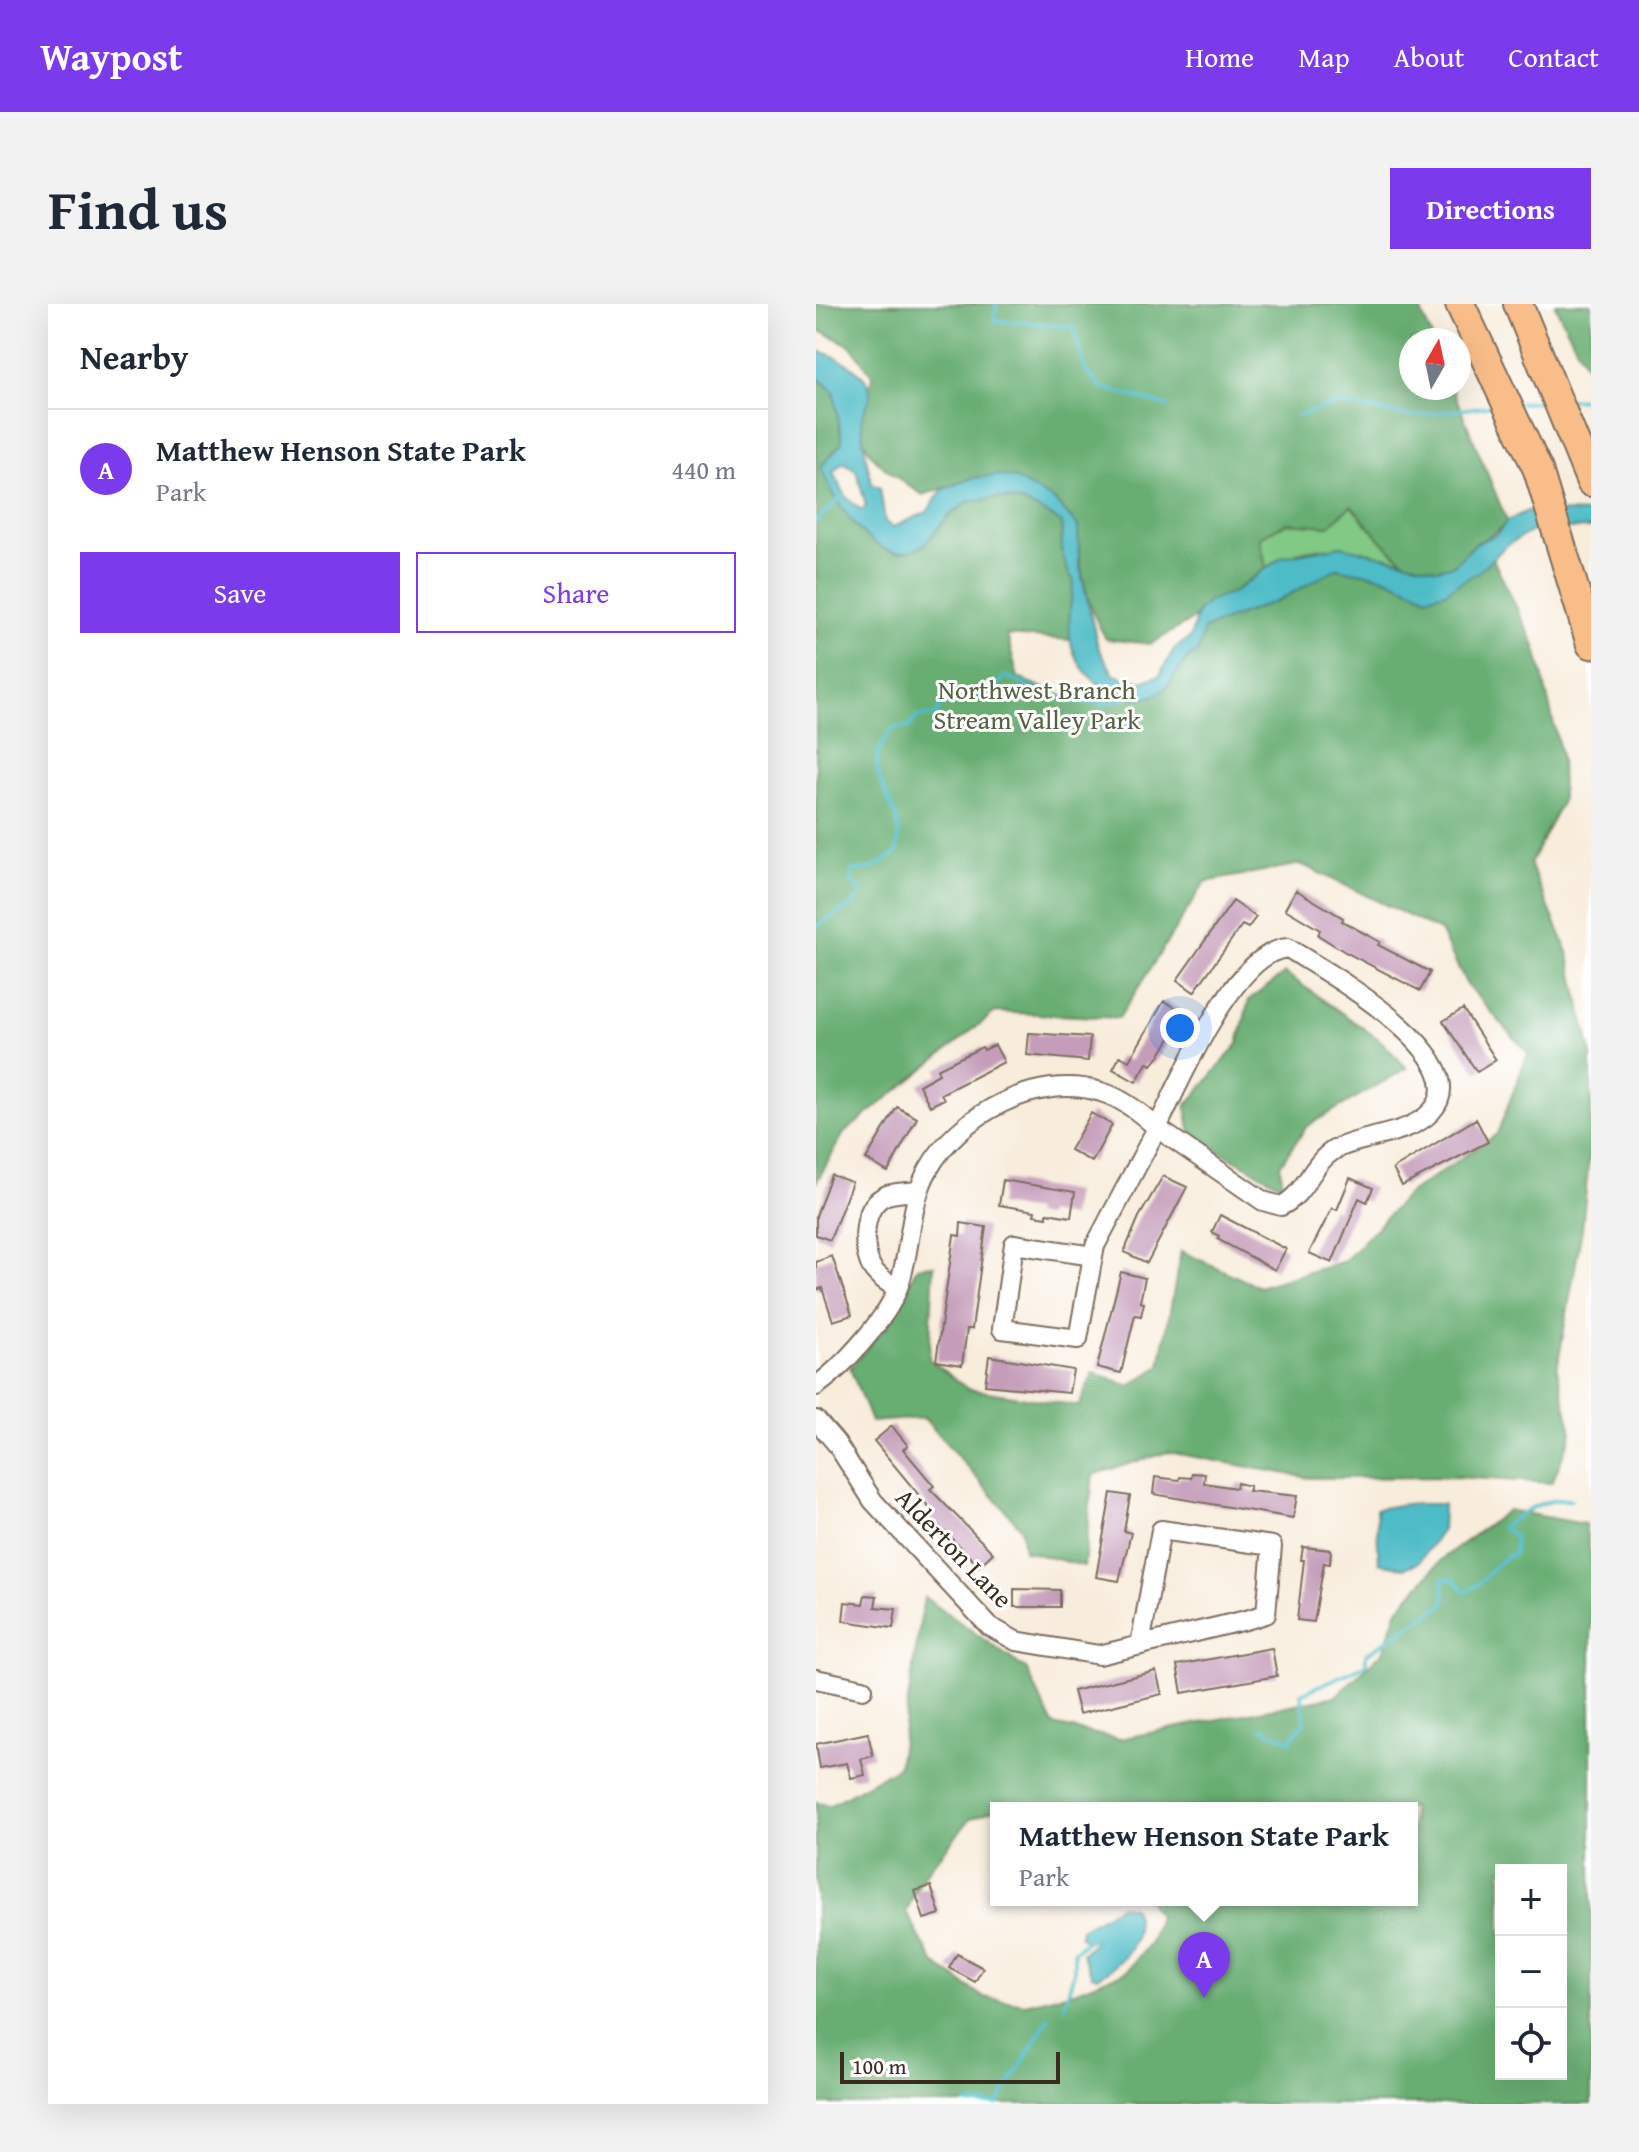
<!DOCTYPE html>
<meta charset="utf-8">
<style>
body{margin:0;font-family:"Gentium Book Plus",serif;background:#f2f2f3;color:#1f2937}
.controls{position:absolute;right:24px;bottom:24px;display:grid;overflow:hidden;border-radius:0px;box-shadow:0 8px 32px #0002}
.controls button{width:72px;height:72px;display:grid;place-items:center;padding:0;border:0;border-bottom:2px solid #e0e1e3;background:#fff;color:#1f2937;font:40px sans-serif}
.compass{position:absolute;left:583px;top:24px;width:72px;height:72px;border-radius:50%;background:#fff;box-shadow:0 8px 32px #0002;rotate:9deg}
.scale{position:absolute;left:24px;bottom:20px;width:220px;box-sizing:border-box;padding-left:8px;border:4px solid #3b2a1e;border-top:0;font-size:22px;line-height:28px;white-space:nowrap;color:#3b2a1e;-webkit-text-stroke:6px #fff;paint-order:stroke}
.you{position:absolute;left:364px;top:724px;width:28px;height:28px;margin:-20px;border:6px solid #fff;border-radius:50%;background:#1a73e8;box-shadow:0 0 0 12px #1a73e833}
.badge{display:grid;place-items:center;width:52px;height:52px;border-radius:50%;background:#7c3aed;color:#fff;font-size:26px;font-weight:700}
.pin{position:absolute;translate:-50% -66px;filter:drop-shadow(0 2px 4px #0008)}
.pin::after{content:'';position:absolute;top:42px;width:28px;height:24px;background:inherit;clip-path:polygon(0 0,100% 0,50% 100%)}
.popup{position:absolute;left:174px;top:1498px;width:428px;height:104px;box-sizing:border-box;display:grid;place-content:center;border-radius:0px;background:#fff;filter:drop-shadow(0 2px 6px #0005);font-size:26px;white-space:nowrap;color:#747a83}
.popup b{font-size:30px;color:#1f2937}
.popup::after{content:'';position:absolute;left:50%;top:100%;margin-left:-16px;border:16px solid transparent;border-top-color:#fff}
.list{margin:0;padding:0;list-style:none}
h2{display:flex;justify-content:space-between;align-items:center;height:104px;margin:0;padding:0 32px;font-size:34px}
h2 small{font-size:26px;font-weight:400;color:#747a83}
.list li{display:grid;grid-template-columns:52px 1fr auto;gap:24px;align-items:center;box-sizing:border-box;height:120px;padding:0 32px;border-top:2px solid #e0e1e3}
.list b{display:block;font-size:30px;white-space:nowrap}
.list p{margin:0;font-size:26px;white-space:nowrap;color:#747a83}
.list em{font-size:26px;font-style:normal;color:#747a83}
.actions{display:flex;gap:16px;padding:24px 32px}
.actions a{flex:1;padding:18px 0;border:2px solid #7c3aed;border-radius:0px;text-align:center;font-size:28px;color:#7c3aed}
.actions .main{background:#7c3aed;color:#fff}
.icon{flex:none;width:44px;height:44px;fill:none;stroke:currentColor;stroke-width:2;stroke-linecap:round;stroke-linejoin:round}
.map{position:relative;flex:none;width:775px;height:1800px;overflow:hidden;border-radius:0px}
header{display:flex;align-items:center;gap:48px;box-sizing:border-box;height:112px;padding:0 40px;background:#7c3aed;color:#fff}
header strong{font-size:38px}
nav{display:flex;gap:44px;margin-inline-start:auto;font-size:28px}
.intro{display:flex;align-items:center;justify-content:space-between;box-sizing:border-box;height:192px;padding:0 48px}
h1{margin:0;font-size:56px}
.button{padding:20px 36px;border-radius:0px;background:#7c3aed;color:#fff;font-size:28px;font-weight:700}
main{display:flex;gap:48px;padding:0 48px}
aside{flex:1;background:#fff;border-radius:0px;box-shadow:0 8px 32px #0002}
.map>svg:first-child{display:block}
.green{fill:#81c985;stroke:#5e7a52;stroke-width:2}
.forest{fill:#68ad72;stroke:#526c48;stroke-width:2;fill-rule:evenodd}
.water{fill:#4ebcc7;stroke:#447372;stroke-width:2;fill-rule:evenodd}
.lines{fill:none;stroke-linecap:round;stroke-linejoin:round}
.stream{stroke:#4ebcc7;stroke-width:4}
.building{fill:#c59cba}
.minor-casing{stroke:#7d6e60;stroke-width:22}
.highway-casing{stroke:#7d6e60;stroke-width:32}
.minor{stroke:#fff;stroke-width:18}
.highway{stroke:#f8bd89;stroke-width:28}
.labels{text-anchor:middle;stroke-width:6;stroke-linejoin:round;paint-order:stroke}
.park-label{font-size:26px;fill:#546242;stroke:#fff}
.street-label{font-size:26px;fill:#3b2a1e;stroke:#fff}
</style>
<header>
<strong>Waypost</strong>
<nav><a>Home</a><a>Map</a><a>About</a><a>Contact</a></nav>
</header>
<div class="intro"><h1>Find us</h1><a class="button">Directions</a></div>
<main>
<aside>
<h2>Nearby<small></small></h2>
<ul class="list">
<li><span class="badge">A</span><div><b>Matthew Henson State Park</b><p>Park</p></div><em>440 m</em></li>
</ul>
<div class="actions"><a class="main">Save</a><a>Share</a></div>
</aside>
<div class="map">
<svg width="775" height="1800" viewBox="0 0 775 1800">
<rect width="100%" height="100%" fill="#fff"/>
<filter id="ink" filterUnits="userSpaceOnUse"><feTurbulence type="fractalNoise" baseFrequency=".0125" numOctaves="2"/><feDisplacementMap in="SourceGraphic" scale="16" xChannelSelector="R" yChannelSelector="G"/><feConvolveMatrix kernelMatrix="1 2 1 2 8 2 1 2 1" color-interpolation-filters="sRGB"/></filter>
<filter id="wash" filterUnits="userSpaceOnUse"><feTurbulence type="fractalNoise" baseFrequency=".006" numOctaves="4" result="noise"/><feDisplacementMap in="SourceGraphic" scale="32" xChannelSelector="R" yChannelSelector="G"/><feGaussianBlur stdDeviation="1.8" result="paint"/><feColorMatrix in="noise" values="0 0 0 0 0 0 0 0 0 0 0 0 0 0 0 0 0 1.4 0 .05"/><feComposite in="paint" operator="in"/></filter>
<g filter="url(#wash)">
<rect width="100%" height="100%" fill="#f8ecdb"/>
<path class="green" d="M 535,202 L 587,257 C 540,244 493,234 450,264 L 444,233 L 471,219 L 513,222 Z"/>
<path class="forest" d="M 0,0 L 602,0 L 617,36 L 595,36 L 595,84 L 636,84 L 691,217 C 681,231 669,232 657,242 C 651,247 646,255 639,260 C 599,288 558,227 535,202 L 513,222 L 471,219 L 444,233 L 450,264 L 418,288 L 393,297 L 377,315 L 335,340 L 290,335 C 269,299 263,264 262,223 L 238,196 L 157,174 L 107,191 C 79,172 40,152 45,113 C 47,99 55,86 56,71 L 34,41 L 0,25 Z
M 738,0 L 775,0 L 775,71 Z
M 0,72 L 18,88 L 26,138 L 5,163 L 25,204 L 37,216 L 105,243 L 132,213 L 153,197 C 164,198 175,192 185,194 C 208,196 228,207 246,219 C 245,239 245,260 258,277 L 254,336 L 191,331 L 202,374 L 254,395 L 335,393 L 354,379 L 388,325 L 467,294 L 521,264 L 568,273 L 612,293 L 662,268 L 676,253 L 720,344 L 745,451 L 746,497 L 714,560 L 752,648 L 775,749 L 775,835 L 766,925 L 741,1065 L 756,1129 L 736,1179 L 640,1173 L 493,1174 L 352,1148 L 277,1171 L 268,1262 L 208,1247 L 205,1224 L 108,1114 L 55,1118 L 34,1064 L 74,1018 L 101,963 L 118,961 L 113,1055 L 152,1085 L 263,1102 L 277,1068 L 314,1082 L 344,1062 L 365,947 L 443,983 L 529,957 L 591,891 L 681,830 L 712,749 L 651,681 L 624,627 L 485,560 L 389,578 L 303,714 L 179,708 L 28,829 L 0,879 Z
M 469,669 L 564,736 L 591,764 L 491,822 L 464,861 L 466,882 L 375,831 L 370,802 L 422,740 L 433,696 Z
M 692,1206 L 769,1220 L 775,1255 L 775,1800 L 0,1800 L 0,1499 L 14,1501 L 82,1463 L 108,1293 L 211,1366 L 237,1421 L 303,1435 L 520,1392 L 567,1348 L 582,1305 L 627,1254 ZM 193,1500 L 201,1504 L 596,1504 L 596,1596 L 332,1596 L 343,1613 L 334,1639 L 311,1667 L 258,1688 L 209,1700 L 167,1693 L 118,1659 L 90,1608 L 105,1575 L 154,1515 ZM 685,1566 L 745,1566 L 745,1770 L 685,1770 Z"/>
<path class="water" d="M 0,47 C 18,49 57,70 54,93 C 52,101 46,108 46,117 C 46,138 51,159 56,180 L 64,184 L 69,218 L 77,223 L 111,208 L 126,186 L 157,174 L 182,171 L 198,174 L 238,196 L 262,222 L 263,259 L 282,343 L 298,371 L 326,378 L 344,371 L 358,345 L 374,334 L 382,307 L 393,297 L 418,288 L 466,253 L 525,242 L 621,265 L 638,261 L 659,240 L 681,230 L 691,217 L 711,207 L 775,209 L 775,224 L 718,226 L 691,241 L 662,268 L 629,288 L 612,293 L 568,273 L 521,264 L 467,294 L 388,325 L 382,348 C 362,354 358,387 334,393 C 300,401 262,372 255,339 C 251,320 255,296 258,277 C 245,260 245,239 246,219 C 228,207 208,196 185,194 C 175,192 165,198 153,197 C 145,203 136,208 129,216 C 121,224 113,238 104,243 C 60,268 17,196 5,163 L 26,138 L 18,88 L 0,72 ZM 27,158 L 40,166 L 50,202 L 45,206 L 31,194 L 17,168 Z
M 589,1200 L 627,1200 L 626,1226 L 602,1259 L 588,1264 L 563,1259 L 560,1205 Z
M 305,1601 L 316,1603 C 332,1633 306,1661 281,1673 L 276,1671 L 266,1650 L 282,1634 L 268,1636 L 264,1631 L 265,1625 Z"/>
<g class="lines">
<path class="stream" d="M 180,0 L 178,16 L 258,23 L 269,66 L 285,83 L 351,102
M 752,96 L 772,95 L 775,101
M 704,99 L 731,98
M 482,112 L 520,100 L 597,112 L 679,101
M 0,217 L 24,194
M 0,622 L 39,599 L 46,587 L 35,578 L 37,566 L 55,565 L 81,549 C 82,539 84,526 81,517 C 68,476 45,464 77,424 L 93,423 L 100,413 L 120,411 L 124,401 L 172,391 L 189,372 C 227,388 276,412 316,391
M 446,1424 L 474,1437 L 489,1416 L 485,1390 L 550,1361 L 550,1350 L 629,1299 L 627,1275 L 638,1275 L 649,1288 C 671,1280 675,1257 698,1250 L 699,1233 L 686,1223 C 708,1208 727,1193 755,1196
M 248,1703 L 258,1668 L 258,1648 L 270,1637 L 282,1634
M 151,1800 L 182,1800 L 233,1713"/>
</g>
<g id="blocks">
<path class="building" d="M 480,586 L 527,614 L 526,617 L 564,638 L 562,641 L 614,668 L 604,687 L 529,648 L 502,631 L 504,626 L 469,605 Z
M 417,597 L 440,613 L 432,624 L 426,621 L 378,688 L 361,676 Z
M 348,697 L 369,709 L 344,751 L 336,761 L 331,759 L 320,778 L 297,765 L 304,752 L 313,757 Z
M 647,705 L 680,756 L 661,768 L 627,717 Z
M 213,729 L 274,733 L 272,757 L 211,751 Z
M 179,741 L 188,758 L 125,790 L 128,795 L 114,802 L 103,781 L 123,770 L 121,765 L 166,743 L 168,746 Z
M 81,803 L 101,814 L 72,868 L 50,855 Z
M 275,809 L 296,821 L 276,858 L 254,846 Z
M 660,815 L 672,838 L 586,882 L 577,865 Z
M 15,871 L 36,878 L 14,936 L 0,931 L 0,912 Z
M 347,872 L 371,883 L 331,959 L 308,948 L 323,913 Z
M 534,874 L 557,884 L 551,898 L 543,894 L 516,959 L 493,949 L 516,904 L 521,906 Z
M 187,876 L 259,888 L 255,913 L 231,909 L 231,913 L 218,911 L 219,907 L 183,901 Z
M 404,911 L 470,945 L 459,966 L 401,935 L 403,932 L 396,928 Z
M 145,919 L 170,923 L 156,1025 L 151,1025 L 146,1061 L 120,1057 L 138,931 L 144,932 Z
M 16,952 L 36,1011 L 17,1017 L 6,984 L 0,986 L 0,958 Z
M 305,968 L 329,974 L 324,998 L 328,999 L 325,1012 L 319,1011 L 305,1069 L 281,1063 Z
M 173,1052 L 257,1066 L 253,1089 L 169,1081 Z
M 76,1122 L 92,1142 L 87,1145 L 118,1182 L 114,1185 L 177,1249 L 163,1262 L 112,1211 L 116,1207 L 58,1137 Z
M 376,1169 L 389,1170 L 388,1179 L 420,1184 L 421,1179 L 434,1182 L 432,1187 L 481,1192 L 477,1214 L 337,1190 L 339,1173 L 363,1176 L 364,1173 L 375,1174 Z
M 295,1189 L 314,1192 L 308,1227 L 315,1229 L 303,1277 L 280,1273 Z
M 487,1243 L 515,1246 L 514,1260 L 508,1259 L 498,1318 L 481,1316 L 488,1256 L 485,1256 Z
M 198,1285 L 244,1286 L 244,1303 L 198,1303 Z
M 49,1291 L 61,1292 L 59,1303 L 80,1305 L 77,1324 L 27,1317 L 29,1298 L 47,1300 Z
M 456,1344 L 461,1372 L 366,1389 L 361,1361 Z
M 340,1367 L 346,1390 L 263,1410 L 257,1387 Z
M 52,1429 L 57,1452 L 45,1455 L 49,1471 L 35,1474 L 31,1459 L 4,1464 L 0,1440 Z
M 115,1582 L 124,1610 L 108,1615 L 99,1587 Z
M 141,1650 L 167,1664 L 159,1678 L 133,1664 Z"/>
</g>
</g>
<g filter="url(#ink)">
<use href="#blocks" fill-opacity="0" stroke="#7d6e60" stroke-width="2"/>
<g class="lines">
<g class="minor-casing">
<path id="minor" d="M 472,644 C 506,666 666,754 615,808 C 592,832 546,831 518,846 C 495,860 490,890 465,902 L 447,897 L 341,824 C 363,780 418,647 472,644 Z
M 82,984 C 72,980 58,970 54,960 C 46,939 46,901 71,891 C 80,888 93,888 103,887
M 0,1082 C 26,1064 71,1014 82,984 C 96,945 92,903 112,866 C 142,811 222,768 285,788 C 306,794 325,809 341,824 L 279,942 L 277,952 L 262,1035 L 186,1025 L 198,940 L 277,952
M 0,1116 L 20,1139 L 57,1197 L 173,1322 L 200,1337 L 283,1351 L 430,1316 L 450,1310 L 456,1242 L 345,1226 L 324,1341
M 0,1375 L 47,1385"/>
</g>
<g class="highway-casing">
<path id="highway" d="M 644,0 L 722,166 L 775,340
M 702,0 L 775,178"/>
</g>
<use href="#minor" class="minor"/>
<use href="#highway" class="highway"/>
</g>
</g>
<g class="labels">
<g class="park-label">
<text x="221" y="395">Northwest Branch<tspan x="221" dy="30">Stream Valley Park</tspan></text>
</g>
<g class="street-label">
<text transform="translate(138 1244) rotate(46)" y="9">Alderton Lane</text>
</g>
</g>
</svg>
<div class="controls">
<button>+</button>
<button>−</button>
<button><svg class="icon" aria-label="locate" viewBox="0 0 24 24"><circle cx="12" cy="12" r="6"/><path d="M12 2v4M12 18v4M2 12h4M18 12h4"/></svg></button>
</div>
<svg class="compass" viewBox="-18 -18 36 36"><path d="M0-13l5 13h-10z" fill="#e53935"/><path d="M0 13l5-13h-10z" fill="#747a83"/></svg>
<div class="scale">100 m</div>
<div class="you"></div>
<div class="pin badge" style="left:388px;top:1694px">A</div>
<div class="popup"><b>Matthew Henson State Park</b>Park</div>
</div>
</main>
